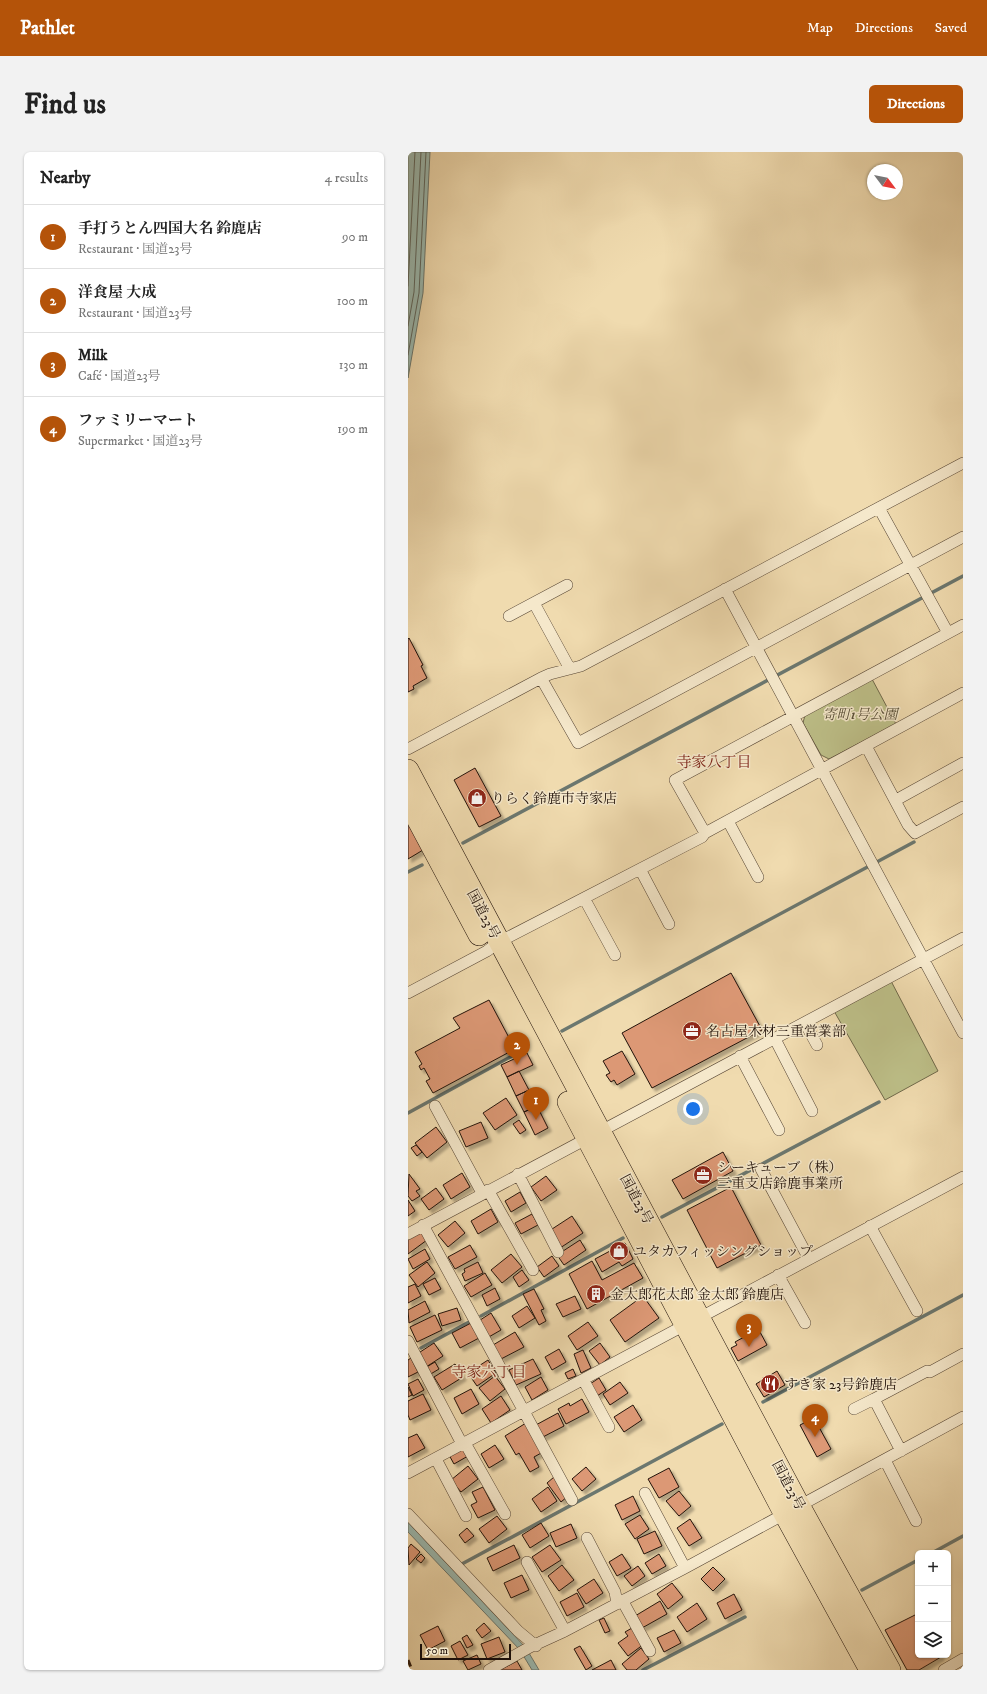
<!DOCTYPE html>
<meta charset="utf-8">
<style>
body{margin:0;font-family:"IM FELL DW Pica","Noto Serif JP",serif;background:#f2f2f2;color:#222}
.controls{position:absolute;right:12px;bottom:12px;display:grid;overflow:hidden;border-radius:6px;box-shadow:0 1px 3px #0004}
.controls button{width:36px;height:36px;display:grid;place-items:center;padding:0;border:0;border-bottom:1px solid #e0e0e0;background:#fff;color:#222;font:20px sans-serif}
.compass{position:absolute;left:459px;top:12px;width:36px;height:36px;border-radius:50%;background:#fff;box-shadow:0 1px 3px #0004;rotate:122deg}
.scale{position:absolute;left:12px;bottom:10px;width:91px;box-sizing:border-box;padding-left:4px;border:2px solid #22130b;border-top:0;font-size:11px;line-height:14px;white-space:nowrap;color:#22130b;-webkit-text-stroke:3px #f5e8cb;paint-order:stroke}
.you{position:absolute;left:285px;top:957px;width:14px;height:14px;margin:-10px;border:3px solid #fff;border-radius:50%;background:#1a73e8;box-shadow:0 0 0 6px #1a73e833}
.badge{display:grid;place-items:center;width:26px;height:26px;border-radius:50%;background:#b45309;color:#fff;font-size:13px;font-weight:700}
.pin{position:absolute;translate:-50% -33px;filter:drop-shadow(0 1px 2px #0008)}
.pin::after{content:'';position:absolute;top:21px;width:14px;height:12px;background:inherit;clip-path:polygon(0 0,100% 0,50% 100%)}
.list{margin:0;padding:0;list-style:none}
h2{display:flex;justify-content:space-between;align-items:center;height:52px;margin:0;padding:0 16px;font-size:17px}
h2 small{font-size:13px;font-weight:400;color:#767676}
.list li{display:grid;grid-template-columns:26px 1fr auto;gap:12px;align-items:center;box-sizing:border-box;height:64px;padding:0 16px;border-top:1px solid #e0e0e0}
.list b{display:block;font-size:15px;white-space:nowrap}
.list p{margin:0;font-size:13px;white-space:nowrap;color:#767676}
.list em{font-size:13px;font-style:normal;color:#767676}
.icon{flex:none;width:22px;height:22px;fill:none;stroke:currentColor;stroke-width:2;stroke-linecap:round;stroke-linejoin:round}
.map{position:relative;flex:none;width:555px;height:1518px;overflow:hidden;border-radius:6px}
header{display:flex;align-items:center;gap:24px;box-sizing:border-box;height:56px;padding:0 20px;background:#b45309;color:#fff}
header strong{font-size:19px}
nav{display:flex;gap:22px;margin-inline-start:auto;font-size:14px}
.intro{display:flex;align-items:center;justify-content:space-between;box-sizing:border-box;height:96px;padding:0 24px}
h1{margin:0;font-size:28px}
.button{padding:10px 18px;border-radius:6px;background:#b45309;color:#fff;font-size:14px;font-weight:700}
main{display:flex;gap:24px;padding:0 24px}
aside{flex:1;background:#fff;border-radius:6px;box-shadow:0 1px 3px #0004}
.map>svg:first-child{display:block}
.green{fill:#bdbf88;stroke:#70694a}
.water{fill:#9bbab1;stroke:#6b776f}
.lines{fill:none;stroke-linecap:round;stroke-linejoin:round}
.shore{stroke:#5e665e;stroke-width:1}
.stream{stroke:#6b776f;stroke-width:3.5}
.building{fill:#dc9874;stroke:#22130b;filter:url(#shadow)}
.street-casing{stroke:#564534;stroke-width:12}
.highway-casing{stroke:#22130b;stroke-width:22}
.street{stroke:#f5e8cb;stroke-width:11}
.highway{stroke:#f0dbaf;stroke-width:21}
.rail{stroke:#22130b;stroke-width:3;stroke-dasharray:7 7;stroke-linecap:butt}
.labels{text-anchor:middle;stroke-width:3;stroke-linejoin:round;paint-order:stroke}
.park-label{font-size:14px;font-style:italic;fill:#584f37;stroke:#f5e8cb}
.poi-label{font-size:14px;fill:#22130b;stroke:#f5e8cb;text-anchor:start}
.street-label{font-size:14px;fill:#22130b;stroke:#f5e8cb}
.neighbourhood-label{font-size:15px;fill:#7a1f14;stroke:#f5e8cb}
</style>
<header>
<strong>Pathlet</strong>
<nav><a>Map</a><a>Directions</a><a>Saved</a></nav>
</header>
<div class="intro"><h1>Find us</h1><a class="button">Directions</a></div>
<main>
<aside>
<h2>Nearby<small>4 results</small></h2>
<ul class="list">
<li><span class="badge">1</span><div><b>手打うとん四国大名 鈴鹿店</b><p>Restaurant · 国道23号</p></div><em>90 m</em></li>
<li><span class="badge">2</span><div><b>洋食屋 大成</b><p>Restaurant · 国道23号</p></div><em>100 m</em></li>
<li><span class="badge">3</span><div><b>Milk</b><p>Café · 国道23号</p></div><em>130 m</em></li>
<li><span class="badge">4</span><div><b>ファミリーマート</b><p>Supermarket · 国道23号</p></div><em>190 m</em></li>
</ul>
</aside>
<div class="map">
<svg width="555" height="1518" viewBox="0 0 555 1518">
<defs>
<filter id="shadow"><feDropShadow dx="3.5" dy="3.5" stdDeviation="1" flood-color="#0004"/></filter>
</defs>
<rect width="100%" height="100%" fill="#f0dbaf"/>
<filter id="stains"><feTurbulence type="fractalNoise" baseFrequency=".005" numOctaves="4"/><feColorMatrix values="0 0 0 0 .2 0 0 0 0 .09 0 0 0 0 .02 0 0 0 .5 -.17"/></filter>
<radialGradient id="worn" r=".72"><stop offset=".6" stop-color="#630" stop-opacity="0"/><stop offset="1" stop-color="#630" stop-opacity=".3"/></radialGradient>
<path class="green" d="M 464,527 L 488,572 L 421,607 L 413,603 L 395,571 L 397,563 Z
M 483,829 L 530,919 L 477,948 L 426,859 Z"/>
<path class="water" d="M 0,0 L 22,0 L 15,141 L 0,226 Z
M 0,1370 L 118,1496 L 131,1518 L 124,1518 L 112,1498 L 0,1380 Z"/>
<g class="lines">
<path class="shore" d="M 0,134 L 7,0
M 0,174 L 6,140 L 13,0
M 0,203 L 11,141 L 18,0"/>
<path class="stream" d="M 55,691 L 555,424
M 0,720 L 14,713
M 154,879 L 506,690
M 0,961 L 115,898
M 254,1065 L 471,950
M 73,1164 L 215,1086
M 13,1196 L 63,1169
M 355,1250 L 555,1143
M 524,1401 L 555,1384
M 52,1413 L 314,1272
M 454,1438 L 510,1408
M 235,1518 L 337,1465"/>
</g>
<path class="building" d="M 1,486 L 15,513 L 13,514 L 19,526 L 5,534 L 6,537 L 0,540 L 0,487 Z
M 67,616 L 93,664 L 71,675 L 46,628 Z
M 0,671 L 15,698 L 0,707 Z
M 323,821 L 354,878 L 244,936 L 214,881 Z
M 81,848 L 107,897 L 25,941 L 18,929 L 22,927 L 16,916 L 13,918 L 11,914 L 14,912 L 7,900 L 52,876 L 45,866 Z
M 214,899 L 227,922 L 209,933 L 206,928 L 203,930 L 198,923 L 202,921 L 195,909 Z
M 119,901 L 125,913 L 99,925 L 93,913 Z
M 111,919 L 121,938 L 108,944 L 99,925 Z
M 121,938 L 129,954 L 116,960 L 108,944 Z
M 98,946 L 109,963 L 87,978 L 75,961 Z
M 129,954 L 140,976 L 127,983 L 116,960 Z
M 111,968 L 118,978 L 112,982 L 105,972 Z
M 73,970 L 80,986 L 58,995 L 51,979 Z
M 28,975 L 39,990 L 19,1006 L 7,991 Z
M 8,993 L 14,1000 L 9,1004 L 3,996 Z
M 315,1000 L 325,1019 L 275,1047 L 264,1028 Z
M 54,1021 L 62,1035 L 43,1047 L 35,1033 Z
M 1,1022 L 12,1037 L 8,1039 L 12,1044 L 4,1049 L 0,1044 Z
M 138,1024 L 149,1038 L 133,1049 L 123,1035 Z
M 323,1035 L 353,1093 L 309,1116 L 279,1058 Z
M 28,1036 L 36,1047 L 21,1058 L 13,1047 Z
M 112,1040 L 118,1051 L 103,1060 L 97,1049 Z
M 0,1048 L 7,1059 L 0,1064 Z
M 83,1057 L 90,1070 L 70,1082 L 63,1069 Z
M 124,1062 L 130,1073 L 113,1082 L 107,1071 Z
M 164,1064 L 175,1081 L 152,1096 L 141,1079 Z
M 47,1069 L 57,1081 L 40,1095 L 30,1083 Z
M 11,1078 L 19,1088 L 0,1102 L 0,1087 Z
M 172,1088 L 178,1098 L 156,1113 L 149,1103 Z
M 217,1091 L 225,1107 L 214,1114 L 211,1110 L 194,1120 L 187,1107 Z
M 62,1093 L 69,1105 L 47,1117 L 40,1105 Z
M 17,1097 L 22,1107 L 5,1117 L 0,1107 Z
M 103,1102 L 114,1115 L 94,1131 L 83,1118 Z
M 144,1104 L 151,1114 L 136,1125 L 129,1115 Z
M 184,1109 L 194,1128 L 226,1111 L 235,1126 L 179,1157 L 161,1122 Z
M 19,1110 L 27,1121 L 10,1135 L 1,1123 Z
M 70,1110 L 75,1121 L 57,1129 L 54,1122 L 57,1120 L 56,1117 Z
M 114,1118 L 121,1128 L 111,1135 L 105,1125 Z
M 77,1121 L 84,1133 L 63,1145 L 56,1134 Z
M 27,1126 L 33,1137 L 21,1143 L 15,1132 Z
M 7,1132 L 13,1144 L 0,1151 L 0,1135 Z
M 87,1136 L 92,1147 L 79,1154 L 74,1143 Z
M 126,1137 L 136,1157 L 133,1158 L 138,1169 L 131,1173 L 115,1142 Z
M 167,1144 L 173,1157 L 155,1165 L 148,1152 Z
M 235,1144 L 251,1166 L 217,1190 L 202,1168 Z
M 17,1149 L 22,1160 L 1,1171 L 0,1158 Z
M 119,1154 L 127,1166 L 111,1176 L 104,1164 Z
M 49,1156 L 53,1168 L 34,1174 L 30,1162 Z
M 83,1161 L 93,1178 L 79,1186 L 69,1170 Z
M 27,1163 L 34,1178 L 9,1190 L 2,1175 Z
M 180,1170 L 190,1184 L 169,1198 L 160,1184 Z
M 63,1171 L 71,1186 L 52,1196 L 44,1181 Z
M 107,1180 L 116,1195 L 93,1207 L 85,1193 Z
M 352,1180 L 359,1193 L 330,1209 L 323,1196 L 329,1193 L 327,1190 L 336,1185 L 338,1188 Z
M 26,1191 L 35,1204 L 18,1215 L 9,1202 Z
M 192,1191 L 202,1205 L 192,1213 L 181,1199 Z
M 151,1197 L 158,1210 L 144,1218 L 137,1205 Z
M 175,1198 L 183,1216 L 173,1221 L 166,1202 Z
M 3,1206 L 10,1220 L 0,1225 L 0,1208 Z
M 125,1207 L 133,1222 L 108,1233 L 101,1218 Z
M 80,1208 L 88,1221 L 69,1234 L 60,1221 Z
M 27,1210 L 31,1217 L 21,1223 L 17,1216 Z
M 47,1212 L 55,1225 L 34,1238 L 26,1225 Z
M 165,1217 L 168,1224 L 160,1227 L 157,1221 Z
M 369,1219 L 377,1233 L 356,1245 L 348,1232 Z
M 87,1224 L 97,1237 L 82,1249 L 71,1236 Z
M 133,1225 L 140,1238 L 124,1248 L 117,1235 Z
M 191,1226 L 198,1238 L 189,1244 L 182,1232 Z
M 10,1227 L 16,1238 L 5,1244 L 0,1232 Z
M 212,1230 L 220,1241 L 202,1253 L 195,1242 Z
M 0,1235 L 4,1243 L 0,1245 Z
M 63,1237 L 71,1252 L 54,1262 L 46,1246 Z
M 15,1242 L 23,1258 L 2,1268 L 0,1263 L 0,1249 Z
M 93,1244 L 102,1258 L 83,1271 L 74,1257 Z
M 174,1247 L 181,1260 L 158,1272 L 150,1257 L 161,1251 L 162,1254 Z
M 225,1253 L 234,1268 L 216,1280 L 206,1265 Z
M 150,1261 L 156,1274 L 133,1286 L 126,1274 Z
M 406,1266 L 423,1297 L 409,1305 L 392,1273 Z
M 118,1271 L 135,1300 L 126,1305 L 131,1315 L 122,1320 L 111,1301 L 108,1303 L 97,1284 Z
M 9,1282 L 17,1296 L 0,1305 L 0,1286 Z
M 87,1293 L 96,1307 L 81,1316 L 73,1302 Z
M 55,1295 L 60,1304 L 46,1312 L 41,1303 Z
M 60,1314 L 70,1327 L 53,1340 L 43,1328 Z
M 178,1315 L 188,1327 L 174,1339 L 164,1327 Z
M 261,1316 L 271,1335 L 251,1346 L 240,1327 Z
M 146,1325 L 160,1344 L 153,1350 L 139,1331 Z
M 75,1335 L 87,1358 L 70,1366 L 63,1353 L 69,1350 L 64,1340 Z
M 140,1335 L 149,1349 L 133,1360 L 124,1347 Z
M 271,1339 L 283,1354 L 271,1364 L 258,1349 Z
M 225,1344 L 232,1359 L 214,1368 L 207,1353 Z
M 232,1363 L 241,1377 L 227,1387 L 217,1372 Z
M 89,1364 L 99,1377 L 81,1391 L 71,1377 Z
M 282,1367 L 294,1386 L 281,1394 L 269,1376 Z
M 133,1371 L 141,1384 L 122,1396 L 114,1383 Z
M 163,1372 L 169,1386 L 148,1395 L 142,1381 Z
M 59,1376 L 66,1384 L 57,1391 L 51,1383 Z
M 247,1379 L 254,1394 L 236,1402 L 229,1387 Z
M 3,1392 L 12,1400 L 1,1413 L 0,1396 Z
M 106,1393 L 112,1406 L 85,1419 L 79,1406 Z
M 142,1393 L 153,1408 L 134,1420 L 124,1405 Z
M 13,1402 L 17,1406 L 13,1411 L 8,1407 Z
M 214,1402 L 223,1416 L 209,1424 L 201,1410 Z
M 251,1402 L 258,1414 L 244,1422 L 237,1411 Z
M 154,1413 L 166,1428 L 151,1439 L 140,1424 Z
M 230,1414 L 237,1424 L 224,1434 L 216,1424 Z
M 305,1415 L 317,1427 L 305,1439 L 293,1427 Z
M 114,1423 L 121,1438 L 103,1446 L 96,1431 Z
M 186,1427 L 195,1441 L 178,1452 L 169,1438 Z
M 264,1431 L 275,1445 L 260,1457 L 249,1442 Z
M 169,1441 L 176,1455 L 159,1464 L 152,1450 Z
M 326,1442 L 334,1458 L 317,1467 L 309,1451 Z
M 252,1449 L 259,1462 L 234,1476 L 227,1464 Z
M 289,1451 L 299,1467 L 279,1480 L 269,1465 Z
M 509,1462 L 510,1503 L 532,1503 L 533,1505 L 511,1518 L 499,1518 L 477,1478 Z
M 196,1466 L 202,1479 L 197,1481 L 191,1468 Z
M 76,1471 L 83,1479 L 74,1486 L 68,1478 Z
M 30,1474 L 37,1489 L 20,1498 L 12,1483 Z
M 224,1476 L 236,1492 L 220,1504 L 210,1491 L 220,1484 L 217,1480 Z
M 266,1478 L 273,1491 L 256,1500 L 249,1486 Z
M 59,1483 L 65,1493 L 59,1496 L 54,1486 Z
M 91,1485 L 97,1500 L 79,1507 L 73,1492 Z
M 52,1489 L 60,1503 L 50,1508 L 43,1494 Z
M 172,1494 L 184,1514 L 178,1518 L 166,1497 Z
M 233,1496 L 241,1507 L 228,1518 L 219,1518 L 214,1512 Z
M 69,1503 L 73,1512 L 60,1518 L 55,1509 Z
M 203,1508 L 208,1518 L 184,1518 Z
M 109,1509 L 114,1518 L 92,1518 Z"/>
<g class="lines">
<g class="street-casing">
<path id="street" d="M 471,356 L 540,481
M 317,437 L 555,881
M 126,451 L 162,517
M 101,464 L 159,433
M 133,526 L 170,591 L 555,385
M 458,594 L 500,673 L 507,681 L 555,655
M 0,597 L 133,526 L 142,522 L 173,514 L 555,311
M 488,648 L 555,611
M 320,669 L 350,725
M 297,681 L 267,628 L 555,473
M 232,717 L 261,772
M 176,746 L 207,803
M 0,841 L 79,799 L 91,790 L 294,685 L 297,681 L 555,541
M 397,871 L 409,893
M 367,887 L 404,959
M 332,904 L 371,978
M 27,954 L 74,1041
M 353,1017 L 401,1107
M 110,1022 L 150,1100
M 80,1038 L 125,1118
M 15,1073 L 164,1348
M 462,1074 L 509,1159
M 0,1082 L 555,786
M 370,1123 L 397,1171
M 293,1165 L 555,1025
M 0,1189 L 54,1292
M 176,1229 L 201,1275
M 446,1257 L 466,1247
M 57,1291 L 97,1362
M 493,1299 L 466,1247 L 519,1219 L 522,1220 L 555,1202
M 28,1307 L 58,1364
M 477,1308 L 508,1369
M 0,1321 L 277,1173
M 237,1341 L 277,1416
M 0,1362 L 110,1479 L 128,1494
M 179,1386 L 207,1440 L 209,1452
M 119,1410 L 157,1479
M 214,1448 L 242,1499
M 81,1518 L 122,1495 L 157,1479 L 277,1416 L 555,1265
M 536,1518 L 555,1507"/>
</g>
<g class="highway-casing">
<path id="highway" d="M 0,618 L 391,1353 L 482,1518
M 0,650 L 71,783
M 160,950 L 376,1361 L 462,1518"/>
</g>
<use href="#street" class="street"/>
<use href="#highway" class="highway"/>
<path class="rail" d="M 0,1508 L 4,1518"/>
</g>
<defs>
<g id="shop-disc" transform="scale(1)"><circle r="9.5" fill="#8f2418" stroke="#f5e8cb"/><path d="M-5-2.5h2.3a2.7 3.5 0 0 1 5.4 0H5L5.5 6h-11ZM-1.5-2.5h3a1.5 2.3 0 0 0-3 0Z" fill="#fff"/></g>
<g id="office-disc" transform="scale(1)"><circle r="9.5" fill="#8f2418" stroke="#f5e8cb"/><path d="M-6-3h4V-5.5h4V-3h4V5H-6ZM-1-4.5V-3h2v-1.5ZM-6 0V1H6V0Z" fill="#fff"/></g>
<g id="building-disc" transform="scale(1)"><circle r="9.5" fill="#8f2418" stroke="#f5e8cb"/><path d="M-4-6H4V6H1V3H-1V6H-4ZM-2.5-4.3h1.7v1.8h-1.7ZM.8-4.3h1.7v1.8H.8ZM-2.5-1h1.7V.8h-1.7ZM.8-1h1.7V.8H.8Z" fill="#fff"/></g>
<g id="restaurant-disc" transform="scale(1)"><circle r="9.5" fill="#8f2418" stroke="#f5e8cb"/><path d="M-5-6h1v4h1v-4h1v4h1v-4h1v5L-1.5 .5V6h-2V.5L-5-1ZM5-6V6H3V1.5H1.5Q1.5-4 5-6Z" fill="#fff"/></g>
</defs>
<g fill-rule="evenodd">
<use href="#shop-disc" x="69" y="646"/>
<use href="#office-disc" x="284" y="879"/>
<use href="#office-disc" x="295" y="1023"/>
<use href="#shop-disc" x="211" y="1099"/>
<use href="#building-disc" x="188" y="1142"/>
<use href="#restaurant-disc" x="362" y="1232"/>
</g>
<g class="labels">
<g class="park-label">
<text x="452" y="567">寄町1号公園</text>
</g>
<g class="poi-label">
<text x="83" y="651">りらく鈴鹿市寺家店</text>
<text x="298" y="884">名古屋木材三重営業部</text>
<text x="309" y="1020">シーキューブ（株）<tspan x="309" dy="16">三重支店鈴鹿事業所</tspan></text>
<text x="225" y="1104">ユタカフィッシングショップ</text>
<text x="202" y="1147">金太郎花太郎 金太郎 鈴鹿店</text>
<text x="376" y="1237">すき家 23号鈴鹿店</text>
</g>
<g class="street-label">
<text transform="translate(76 762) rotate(62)" y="5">国道23号</text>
<text transform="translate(229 1047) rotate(62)" y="5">国道23号</text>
<text transform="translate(381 1333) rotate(62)" y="5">国道23号</text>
</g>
<g class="neighbourhood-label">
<text x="306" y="615">寺家八丁目</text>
<text x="81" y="1225">寺家六丁目</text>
</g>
</g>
<rect width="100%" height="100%" filter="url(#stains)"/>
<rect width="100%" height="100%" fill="url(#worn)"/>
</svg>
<div class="controls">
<button>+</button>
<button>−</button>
<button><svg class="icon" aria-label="layers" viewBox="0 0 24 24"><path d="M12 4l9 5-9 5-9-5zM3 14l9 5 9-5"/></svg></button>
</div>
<svg class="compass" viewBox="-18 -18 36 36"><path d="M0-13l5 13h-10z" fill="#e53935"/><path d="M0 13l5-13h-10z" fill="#767676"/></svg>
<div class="scale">50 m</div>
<div class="you"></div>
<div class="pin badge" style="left:128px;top:968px">1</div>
<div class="pin badge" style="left:109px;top:913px">2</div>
<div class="pin badge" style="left:341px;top:1195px">3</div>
<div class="pin badge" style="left:407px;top:1285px">4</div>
</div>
</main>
